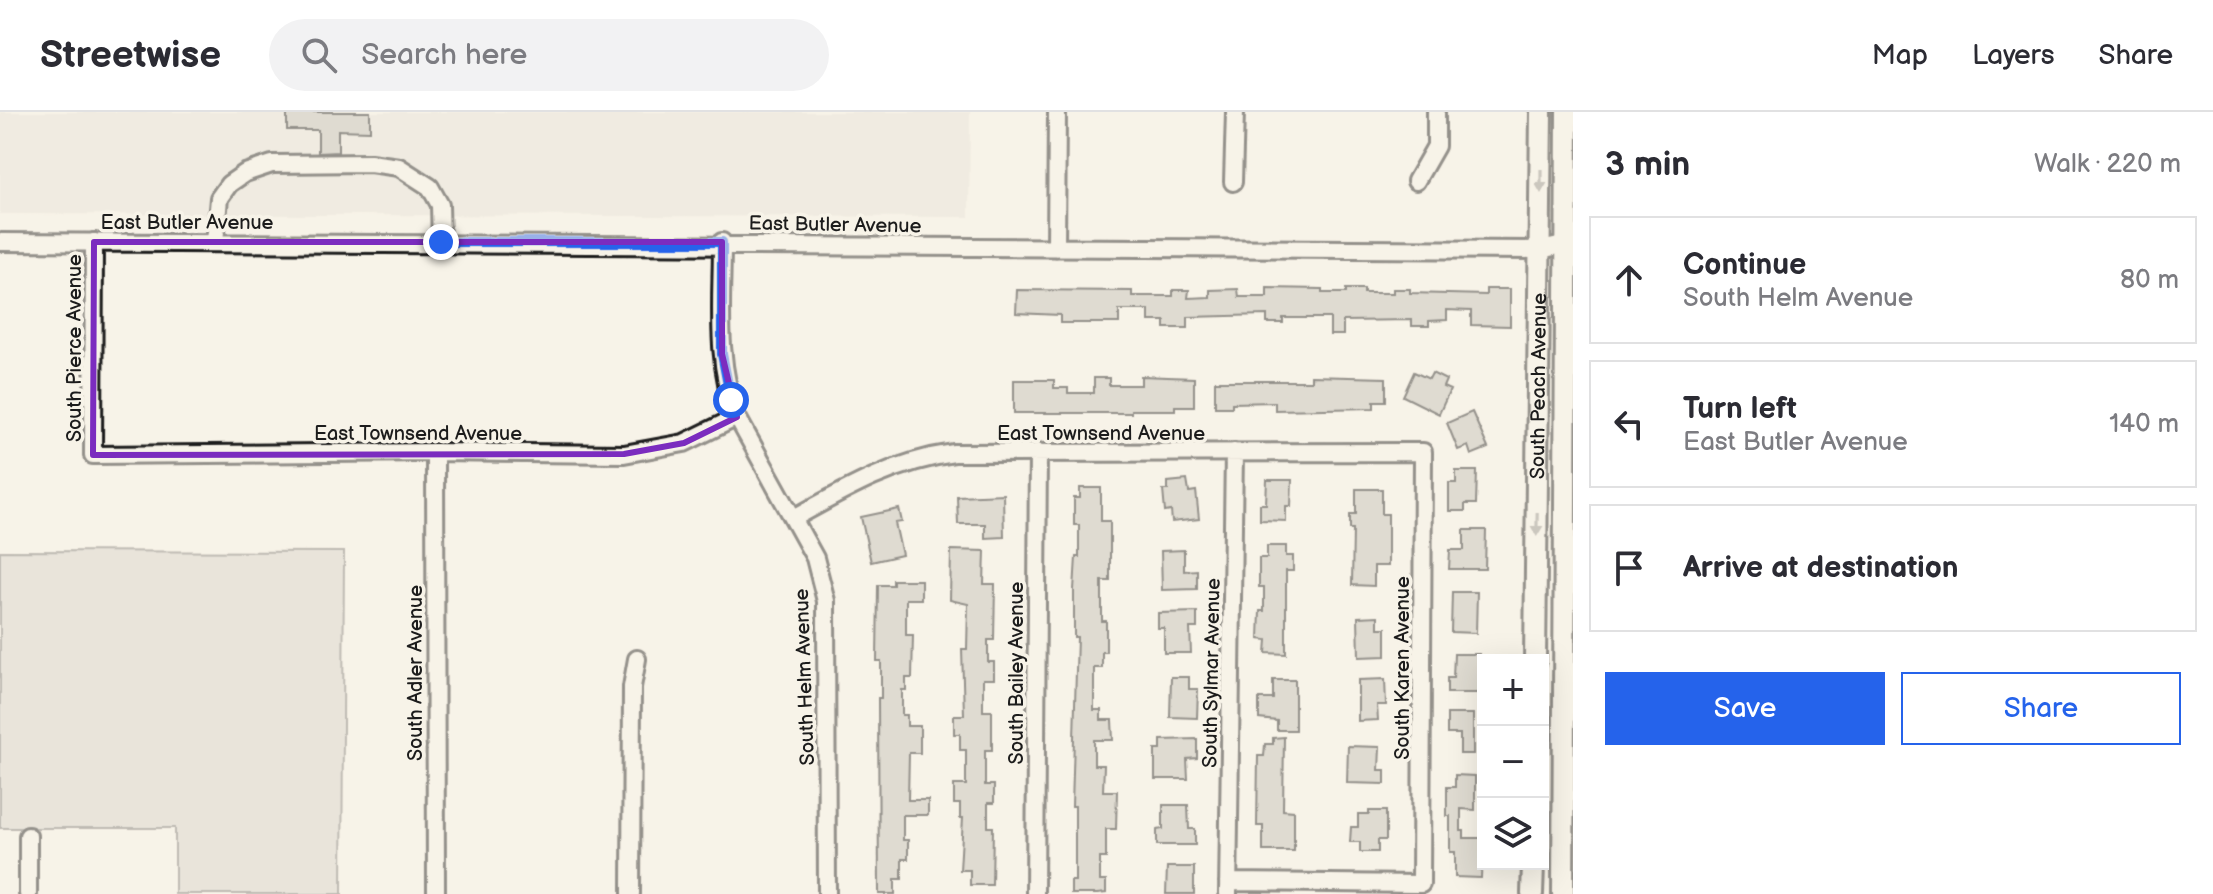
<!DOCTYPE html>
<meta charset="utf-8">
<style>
body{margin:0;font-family:"Balsamiq Sans",sans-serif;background:#f2f2f3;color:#2b2b33}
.controls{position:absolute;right:24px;bottom:24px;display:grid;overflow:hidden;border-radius:0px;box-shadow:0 8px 32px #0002}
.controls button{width:72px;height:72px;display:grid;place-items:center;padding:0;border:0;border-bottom:2px solid #e1e1e2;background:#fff;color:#2b2b33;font:40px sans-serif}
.stop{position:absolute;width:24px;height:24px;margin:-18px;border:6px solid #2563eb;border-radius:50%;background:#fff}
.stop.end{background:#2563eb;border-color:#fff;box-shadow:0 2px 8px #0008}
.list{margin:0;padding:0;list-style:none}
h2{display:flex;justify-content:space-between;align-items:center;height:104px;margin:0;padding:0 32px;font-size:34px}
h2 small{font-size:26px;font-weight:400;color:#7c7c81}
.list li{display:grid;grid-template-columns:52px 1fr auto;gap:24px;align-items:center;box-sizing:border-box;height:128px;margin:0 16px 16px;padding:0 16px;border:2px solid #e1e1e2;border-radius:0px}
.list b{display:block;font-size:30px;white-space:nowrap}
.list p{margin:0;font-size:26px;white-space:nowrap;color:#7c7c81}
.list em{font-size:26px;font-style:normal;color:#7c7c81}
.actions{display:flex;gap:16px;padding:24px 32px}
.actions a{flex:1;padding:18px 0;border:2px solid #2563eb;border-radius:0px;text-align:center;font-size:28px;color:#2563eb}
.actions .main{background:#2563eb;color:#fff}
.icon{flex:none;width:44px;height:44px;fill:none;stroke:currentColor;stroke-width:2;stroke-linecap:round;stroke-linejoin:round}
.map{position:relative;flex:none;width:1573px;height:782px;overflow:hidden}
header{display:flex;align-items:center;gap:48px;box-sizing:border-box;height:112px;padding:0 40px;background:#fff;border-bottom:2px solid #e1e1e2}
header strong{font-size:38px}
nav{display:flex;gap:44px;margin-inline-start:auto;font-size:28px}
.search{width:560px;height:72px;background:#f2f2f3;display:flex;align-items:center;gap:20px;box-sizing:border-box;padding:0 28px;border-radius:44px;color:#7c7c81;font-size:30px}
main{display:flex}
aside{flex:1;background:#fff}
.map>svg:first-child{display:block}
.built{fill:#e6e3d9}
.green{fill:#d7d3cb;stroke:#7a7874;stroke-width:2}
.building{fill:#c0beb5;stroke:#1c1c1c;stroke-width:2}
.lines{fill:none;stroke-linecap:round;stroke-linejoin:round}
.minor-casing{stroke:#1c1c1c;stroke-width:22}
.major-casing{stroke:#1c1c1c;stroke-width:26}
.minor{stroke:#f7f3e8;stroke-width:16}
.major{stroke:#f7f3e8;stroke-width:20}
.oneway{fill:#94928c}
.route{stroke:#2563eb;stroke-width:10}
.marked{fill:none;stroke:#7b2cbf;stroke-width:6;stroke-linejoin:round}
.labels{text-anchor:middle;stroke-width:7;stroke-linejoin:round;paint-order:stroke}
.street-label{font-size:20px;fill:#1c1c1c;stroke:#f7f3e8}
</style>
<header>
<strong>Streetwise</strong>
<div class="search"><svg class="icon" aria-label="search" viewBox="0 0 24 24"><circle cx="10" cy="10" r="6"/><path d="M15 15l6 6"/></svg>Search here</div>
<nav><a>Map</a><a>Layers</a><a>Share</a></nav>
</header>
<main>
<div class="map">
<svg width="1573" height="782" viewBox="0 0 1573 782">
<rect width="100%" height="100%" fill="#f7f3e8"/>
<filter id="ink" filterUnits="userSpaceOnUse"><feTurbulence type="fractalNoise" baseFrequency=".0125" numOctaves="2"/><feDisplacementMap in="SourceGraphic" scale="16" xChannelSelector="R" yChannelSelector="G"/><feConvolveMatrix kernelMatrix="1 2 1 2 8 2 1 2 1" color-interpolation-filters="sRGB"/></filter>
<g filter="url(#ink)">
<path class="built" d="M 0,0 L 970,0 L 969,105 L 0,102 Z"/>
<path class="green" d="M 0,439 L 344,440 L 342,782 L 175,782 L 175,716 L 0,716 Z"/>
<path class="building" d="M 287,0 L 370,0 L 370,19 L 338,18 L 338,40 L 318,41 L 318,18 L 287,18 Z
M 1267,176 L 1322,177 L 1322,181 L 1346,181 L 1346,177 L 1364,177 L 1364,181 L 1393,181 L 1393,177 L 1410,177 L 1410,181 L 1486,183 L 1486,177 L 1510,177 L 1510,214 L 1471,213 L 1471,199 L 1447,198 L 1447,208 L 1429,209 L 1429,214 L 1412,214 L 1412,208 L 1343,209 L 1343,223 L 1330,223 L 1330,206 L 1283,206 L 1283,211 L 1267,211 L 1267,203 L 1188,205 L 1188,216 L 1165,216 L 1165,209 L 1149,209 L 1149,198 L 1119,198 L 1119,211 L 1060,211 L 1060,203 L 1016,201 L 1017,178 L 1132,179 L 1132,184 L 1173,184 L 1173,178 L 1189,178 L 1188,186 L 1210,185 L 1210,178 L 1238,177 L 1239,185 L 1267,185 Z
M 1414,260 L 1429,267 L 1432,261 L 1446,268 L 1443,275 L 1450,278 L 1439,302 L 1403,284 Z
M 1141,264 L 1194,266 L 1194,294 L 1175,294 L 1175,298 L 1131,298 L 1131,301 L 1014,301 L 1014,268 L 1054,268 L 1054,276 L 1068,276 L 1068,281 L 1094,281 L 1094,266 L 1109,266 L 1109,273 L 1141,273 Z
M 1311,264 L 1386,266 L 1386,289 L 1374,289 L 1374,296 L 1275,298 L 1275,290 L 1232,291 L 1232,295 L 1215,295 L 1215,269 L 1311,269 Z
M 1472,300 L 1488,336 L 1471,343 L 1468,334 L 1458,338 L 1447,311 Z
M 1456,359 L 1477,359 L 1476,392 L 1465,392 L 1465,399 L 1449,399 L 1449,371 L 1456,371 Z
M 1187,368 L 1189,380 L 1196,379 L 1199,407 L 1172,410 L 1171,399 L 1165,400 L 1163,378 L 1168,378 L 1168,370 Z
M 1267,368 L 1292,368 L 1291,394 L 1286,394 L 1286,409 L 1260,408 L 1260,392 L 1266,392 Z
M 1080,376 L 1101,376 L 1101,409 L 1110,409 L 1110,469 L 1102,469 L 1102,509 L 1106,509 L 1106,540 L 1102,540 L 1102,556 L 1094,556 L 1094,598 L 1101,598 L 1101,608 L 1112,608 L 1113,628 L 1094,628 L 1094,653 L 1104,653 L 1103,679 L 1117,679 L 1116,717 L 1106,717 L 1106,746 L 1100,746 L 1100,769 L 1106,769 L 1106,781 L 1097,782 L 1071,782 L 1071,769 L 1075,769 L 1075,694 L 1072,694 L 1077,525 L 1074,525 L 1074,478 L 1076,445 L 1079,445 L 1079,413 L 1074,413 L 1074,386 L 1080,386 Z
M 1356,377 L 1382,377 L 1382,402 L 1388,402 L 1388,454 L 1374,454 L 1374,474 L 1352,473 L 1353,417 L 1350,417 L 1350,402 L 1356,402 Z
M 1003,382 L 1004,425 L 985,426 L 985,412 L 958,412 L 957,384 Z
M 899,397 L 902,410 L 895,411 L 902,443 L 871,450 L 861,405 Z
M 1464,418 L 1486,418 L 1485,457 L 1449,457 L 1450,438 L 1464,438 Z
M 1267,434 L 1286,434 L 1286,444 L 1293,444 L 1293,459 L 1286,459 L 1286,542 L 1266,541 L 1267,528 L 1259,527 L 1260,499 L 1264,499 L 1264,475 L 1259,475 L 1259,446 L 1267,446 Z
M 951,438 L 985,439 L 984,472 L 995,472 L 994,528 L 988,528 L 988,550 L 994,550 L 994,567 L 983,567 L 983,599 L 992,599 L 992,638 L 985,638 L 985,673 L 994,673 L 994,691 L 988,691 L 988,715 L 993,715 L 992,773 L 970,773 L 970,758 L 960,758 L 963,706 L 960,706 L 960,692 L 954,692 L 954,673 L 966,673 L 966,638 L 960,638 L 960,622 L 954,622 L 954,603 L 964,603 L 962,537 L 967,537 L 968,492 L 950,488 Z
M 1184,438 L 1184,459 L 1197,458 L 1197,477 L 1162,478 L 1161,439 Z
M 893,468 L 921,468 L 921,487 L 906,487 L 906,523 L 913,523 L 912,566 L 906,566 L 906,578 L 902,578 L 902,603 L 907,603 L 907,614 L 920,614 L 920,641 L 909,641 L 908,688 L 928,688 L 928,703 L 903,703 L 903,728 L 908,728 L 908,747 L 902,747 L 902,767 L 895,767 L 895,782 L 879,782 L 878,586 L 881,586 L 881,549 L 877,549 L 878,473 L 893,473 Z
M 1452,480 L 1477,480 L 1476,521 L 1451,520 Z
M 1197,500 L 1197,516 L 1190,516 L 1191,541 L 1164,541 L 1164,516 L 1158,516 L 1158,501 Z
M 1378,504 L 1378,516 L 1386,516 L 1386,544 L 1359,545 L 1358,505 Z
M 1454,542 L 1479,542 L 1479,581 L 1447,581 L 1447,566 L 1453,566 Z
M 1171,565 L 1189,565 L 1189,577 L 1198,577 L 1197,606 L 1170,605 Z
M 1385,567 L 1386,593 L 1377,593 L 1378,608 L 1358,609 L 1358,568 Z
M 1273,568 L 1295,568 L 1295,618 L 1277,618 L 1277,609 L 1259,607 L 1259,587 L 1273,587 Z
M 1447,602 L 1473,602 L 1473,642 L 1460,642 L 1460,622 L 1447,622 Z
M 1284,625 L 1283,698 L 1294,699 L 1294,739 L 1263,739 L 1263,714 L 1257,714 L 1258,644 L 1264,644 L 1265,632 L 1273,632 L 1273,626 Z
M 1197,627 L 1197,646 L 1187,647 L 1188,667 L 1155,667 L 1155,638 L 1161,638 L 1161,628 Z
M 1348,634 L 1380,635 L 1379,658 L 1385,658 L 1385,672 L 1347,671 Z
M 1455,663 L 1475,664 L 1475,698 L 1461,697 L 1461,719 L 1464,719 L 1464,726 L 1483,726 L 1481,766 L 1455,765 L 1455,740 L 1450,740 L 1450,704 L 1447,704 L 1447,675 L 1455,675 Z
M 1163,693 L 1188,693 L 1189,717 L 1195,717 L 1195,733 L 1157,733 L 1157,718 L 1163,717 Z
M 1369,699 L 1386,699 L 1386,728 L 1378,728 L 1378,740 L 1360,740 L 1360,730 L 1350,730 L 1351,715 L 1358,715 L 1358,702 L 1369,702 Z
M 1167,755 L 1194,755 L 1194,782 L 1166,782 Z"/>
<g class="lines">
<g class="minor-casing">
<path id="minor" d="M 1416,69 L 1436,34 L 1436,0
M 1233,70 L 1235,0
M 0,130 C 514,129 1027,134 1540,138 L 1573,131
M 94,130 L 93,343 L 435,340 L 624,342 L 684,331 L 737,305
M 215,130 L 219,86 L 229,72 L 245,61 L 272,52 L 370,51 L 399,55 L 430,75 L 440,93 L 441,130
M 722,130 C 722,189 715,250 737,305 L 815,446 L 826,489 L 827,782
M 1056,136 L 1057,0
M 435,340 L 436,782
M 794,406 C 846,377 895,349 954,341 L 1423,340 L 1421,772 L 1228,770
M 28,782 L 28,724
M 631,782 L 632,575 L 637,547
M 1035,782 L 1038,340
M 1228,782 L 1234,340"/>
</g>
<g class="major-casing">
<g id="major">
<path id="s1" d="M 1535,548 L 1541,0"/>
<path d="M 1532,782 L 1533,752"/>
<path d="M 1563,782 L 1567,0"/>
</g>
</g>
<use href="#minor" class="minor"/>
<use href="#major" class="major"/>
</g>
<defs><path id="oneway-solid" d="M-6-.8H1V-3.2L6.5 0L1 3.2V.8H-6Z" transform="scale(2)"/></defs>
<g class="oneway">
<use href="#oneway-solid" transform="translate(1541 69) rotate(90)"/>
<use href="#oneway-solid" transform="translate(1537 412) rotate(91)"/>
</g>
</g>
<g class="lines" filter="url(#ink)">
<path class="route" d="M 441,130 L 722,130 L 722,242 L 731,288"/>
</g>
<path d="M0 0H1573V782H0ZM 94,130 L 722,130 L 722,242 L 737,305 L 684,331 L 624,342 L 93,343 Z" fill="#f7f3e8" fill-opacity=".55" fill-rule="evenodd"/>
<path class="marked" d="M 94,130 L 722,130 L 722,242 L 737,305 L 684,331 L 624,342 L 93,343 Z"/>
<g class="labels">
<g class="street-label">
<text x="187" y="117">East Butler Avenue</text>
<text transform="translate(835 112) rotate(1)" y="7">East Butler Avenue</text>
<text transform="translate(74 236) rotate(-90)" y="7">South Pierce Avenue</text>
<text dy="7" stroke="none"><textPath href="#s1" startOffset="274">South Peach Avenue</textPath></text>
<text x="418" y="328">East Townsend Avenue</text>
<text x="1101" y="328">East Townsend Avenue</text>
<text transform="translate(1402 556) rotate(-90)" y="7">South Karen Avenue</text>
<text transform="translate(415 561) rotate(-90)" y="7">South Adler Avenue</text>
<text transform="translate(1016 561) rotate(-90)" y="7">South Bailey Avenue</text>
<text transform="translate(1211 561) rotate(-89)" y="7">South Sylmar Avenue</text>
<text transform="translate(804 565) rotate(-92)" y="7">South Helm Avenue</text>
</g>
</g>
</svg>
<div class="controls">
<button>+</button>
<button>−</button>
<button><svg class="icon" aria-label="layers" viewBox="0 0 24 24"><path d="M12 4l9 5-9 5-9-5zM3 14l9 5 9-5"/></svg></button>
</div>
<div class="stop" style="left:731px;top:288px"></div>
<div class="stop end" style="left:441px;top:130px"></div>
</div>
<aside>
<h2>3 min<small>Walk · 220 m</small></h2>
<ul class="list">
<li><svg class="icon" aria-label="ahead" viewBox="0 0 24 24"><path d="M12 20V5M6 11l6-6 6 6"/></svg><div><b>Continue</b><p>South Helm Avenue</p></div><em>80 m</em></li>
<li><svg class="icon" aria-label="left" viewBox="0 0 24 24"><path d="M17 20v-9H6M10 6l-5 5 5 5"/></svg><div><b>Turn left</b><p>East Butler Avenue</p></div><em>140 m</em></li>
<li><svg class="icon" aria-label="arrive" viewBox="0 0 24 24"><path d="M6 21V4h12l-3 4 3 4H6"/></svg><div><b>Arrive at destination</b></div></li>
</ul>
<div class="actions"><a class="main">Save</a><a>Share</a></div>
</aside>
</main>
